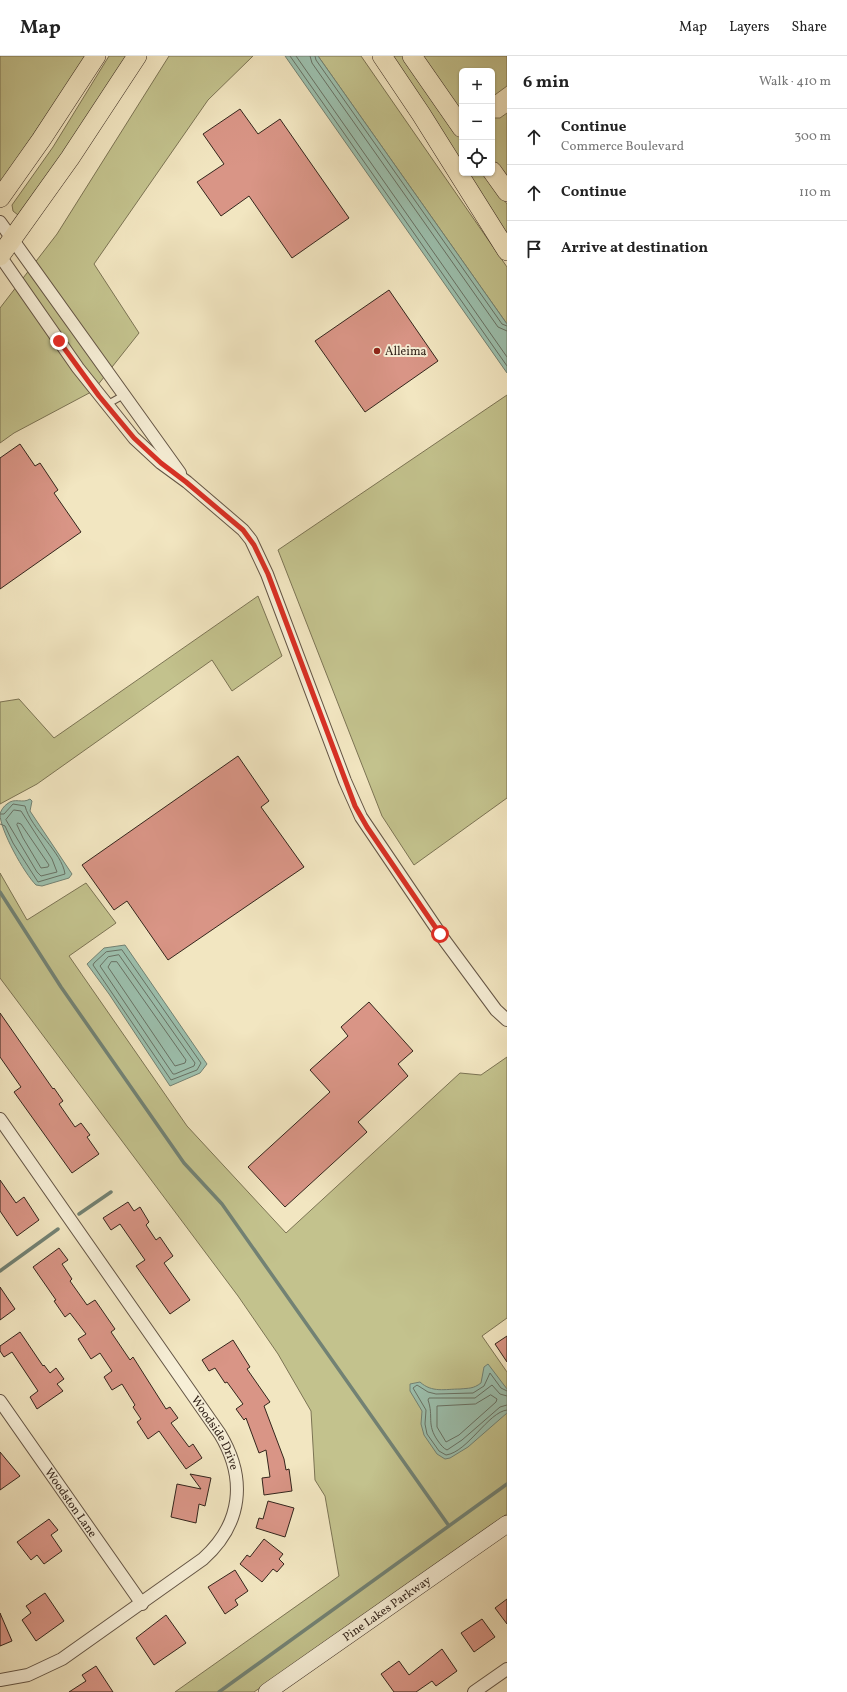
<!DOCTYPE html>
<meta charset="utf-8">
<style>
body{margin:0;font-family:Vollkorn,serif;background:#f6f6f6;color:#222}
.controls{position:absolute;right:12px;top:12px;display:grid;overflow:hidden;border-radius:6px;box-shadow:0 1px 3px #0004}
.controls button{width:36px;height:36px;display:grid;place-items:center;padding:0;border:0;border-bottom:1px solid #e0e0e0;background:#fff;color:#222;font:20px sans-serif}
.stop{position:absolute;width:12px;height:12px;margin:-9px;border:3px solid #d93025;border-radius:50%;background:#fff}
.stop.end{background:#d93025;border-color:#fff;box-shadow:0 1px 4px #0008}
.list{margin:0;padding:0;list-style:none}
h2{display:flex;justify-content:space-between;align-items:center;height:52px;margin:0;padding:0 16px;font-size:17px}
h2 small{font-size:13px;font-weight:400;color:#767676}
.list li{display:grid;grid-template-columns:26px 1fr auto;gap:12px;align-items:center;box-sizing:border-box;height:56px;padding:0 16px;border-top:1px solid #e0e0e0}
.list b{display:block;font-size:15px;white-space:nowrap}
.list p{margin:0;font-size:13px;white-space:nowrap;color:#767676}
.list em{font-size:13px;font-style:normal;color:#767676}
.icon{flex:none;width:22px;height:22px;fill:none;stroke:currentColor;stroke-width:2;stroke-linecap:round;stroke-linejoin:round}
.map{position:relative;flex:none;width:507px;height:1636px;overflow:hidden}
header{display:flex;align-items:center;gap:24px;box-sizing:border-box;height:56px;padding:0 20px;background:#fff;border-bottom:1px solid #e0e0e0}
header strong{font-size:19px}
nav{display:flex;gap:22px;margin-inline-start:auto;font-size:14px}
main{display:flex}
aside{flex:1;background:#fff}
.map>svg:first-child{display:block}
.green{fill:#c3c28d;stroke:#7c7454}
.water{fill:#9cc0ae;stroke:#728274}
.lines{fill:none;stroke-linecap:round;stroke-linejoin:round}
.shore{stroke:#687265;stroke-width:1}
.stream{stroke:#728274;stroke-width:3.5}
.building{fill:#d99586;stroke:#34251c}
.lane-casing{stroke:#645545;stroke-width:8}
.street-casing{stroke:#645545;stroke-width:14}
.secondary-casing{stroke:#34251c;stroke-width:18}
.primary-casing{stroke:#34251c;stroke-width:20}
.lane{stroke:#f7efd7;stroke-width:6}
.street{stroke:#f7efd7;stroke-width:12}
.secondary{stroke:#f7efd7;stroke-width:17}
.primary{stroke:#f2e6c1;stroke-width:19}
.route{stroke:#d93025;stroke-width:5}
.poi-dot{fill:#8f2418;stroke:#f7efd7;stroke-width:1.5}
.labels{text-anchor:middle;stroke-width:4;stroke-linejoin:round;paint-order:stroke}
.poi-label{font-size:12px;fill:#34251c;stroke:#f7efd7;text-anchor:start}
.street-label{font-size:12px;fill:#34251c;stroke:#f7efd7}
</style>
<header>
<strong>Map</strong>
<nav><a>Map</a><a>Layers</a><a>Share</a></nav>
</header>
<main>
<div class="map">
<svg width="507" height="1636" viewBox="0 0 507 1636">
<rect width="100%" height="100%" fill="#f2e6c1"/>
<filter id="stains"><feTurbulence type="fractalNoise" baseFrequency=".005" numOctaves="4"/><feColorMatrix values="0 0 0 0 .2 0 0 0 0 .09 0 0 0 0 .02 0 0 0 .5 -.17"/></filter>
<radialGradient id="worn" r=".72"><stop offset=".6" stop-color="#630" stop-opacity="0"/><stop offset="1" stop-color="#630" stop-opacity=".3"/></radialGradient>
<path class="green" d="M 0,0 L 86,0 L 0,128 Z
M 109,0 L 129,0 L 22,158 L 18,159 L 13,155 L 12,149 L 53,91 Z
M 169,0 L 253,0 L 208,44 L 94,208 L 139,277 L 93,335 L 14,377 L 0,387 L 0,252 L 57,178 Z
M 318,0 L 361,0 L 507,211 L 507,268 Z
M 390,0 L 403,0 L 462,83 L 462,112 Z
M 419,0 L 507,0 L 507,30 L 492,41 L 492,15 L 462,15 L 462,61 Z
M 507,57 L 507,125 L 492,104 L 492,62 L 500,62 Z
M 465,117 L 485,117 L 507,148 L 507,184 Z
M 507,339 L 507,742 L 414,809 L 382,760 L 278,494 Z
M 258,540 L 282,600 L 232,635 L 212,604 L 37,728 L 0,748 L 0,646 L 19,643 L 54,682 Z
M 0,817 L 27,864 L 86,827 L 116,867 L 69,900 L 187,1070 L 286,1177 L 460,1017 L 481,1019 L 507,1001 L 507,1262 L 482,1280 L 507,1316 L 507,1458 L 254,1636 L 175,1636 L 339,1520 L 325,1440 L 315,1424 L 311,1355 L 278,1298 L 238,1240 L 0,922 Z"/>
<path class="water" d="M 285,0 L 318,0 L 507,268 L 507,317 Z
M 30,743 L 32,745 L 30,755 L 72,818 L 69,822 L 42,830 L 36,829 C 24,817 0,774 0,758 C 1,754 4,750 7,748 C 15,741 22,748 30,743 Z
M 125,889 L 207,1008 L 200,1017 L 170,1030 L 109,938 L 87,908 L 104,892 Z
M 488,1308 L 507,1333 L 507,1357 L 468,1391 L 450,1402 L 445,1403 L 437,1398 L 424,1379 L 421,1368 L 422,1355 L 410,1335 L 410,1328 L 420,1326 C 432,1337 445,1333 460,1333 C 469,1332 473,1333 481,1327 L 484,1311 Z"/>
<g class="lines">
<path class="shore" d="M 290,0 L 507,310
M 296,0 L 507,301
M 310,0 L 312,7 L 498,271 L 507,275
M 315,0 L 316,4 L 502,268 L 507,270
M 14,754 L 21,755 L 52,803 L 57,816 L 41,820 L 37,816 L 6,764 Z
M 0,758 L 4,758 L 13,748 L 25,750 C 31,773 62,796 65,818 L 38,826 L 13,787 L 5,770 L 0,768
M 18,767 L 21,768 L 49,809 L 48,811 L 41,812 L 23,782 L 17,769 Z
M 122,894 L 201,1007 L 197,1014 L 171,1024 L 93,909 L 94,907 L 106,896 Z
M 119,899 L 195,1007 L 194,1010 L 175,1018 L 173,1018 L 100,910 L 108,901 Z
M 117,906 L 186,1004 L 185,1007 L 175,1010 L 108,911 L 111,906 Z
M 507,1335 L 501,1332 L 490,1317 L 484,1330 L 473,1337 L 436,1338 L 428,1336 L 417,1329 L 413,1332 L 426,1354 L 425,1368 L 427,1378 L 439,1395 L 446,1399 C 468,1396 488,1356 507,1354
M 491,1339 L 497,1343 L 496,1346 L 459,1379 L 446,1386 L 437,1371 L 437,1350 L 475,1348 Z
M 507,1340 L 500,1338 L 492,1329 L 475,1342 L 429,1342 L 428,1344 C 434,1361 426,1368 438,1385 C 441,1389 443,1392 447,1394 L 462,1384 L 500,1351 L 507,1349"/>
<path class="stream" d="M 0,836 L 61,931 L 184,1107 L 222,1148 L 449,1470
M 79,1158 L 111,1136
M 0,1215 L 58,1173
M 219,1636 L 507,1428"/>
</g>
<path class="building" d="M 240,53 L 258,78 L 280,63 L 349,162 L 292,202 L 249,140 L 221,160 L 197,126 L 224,108 L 203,78 Z
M 389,234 L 438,305 L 365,356 L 315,285 Z
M 20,388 L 35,410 L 40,407 L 58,434 L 54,437 L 81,476 L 0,533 L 0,402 Z
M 238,700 L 269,745 L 261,751 L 304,811 L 168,904 L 127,845 L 114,854 L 82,809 Z
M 369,946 L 413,995 L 398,1008 L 408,1020 L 358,1066 L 367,1076 L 285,1151 L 248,1111 L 330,1036 L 310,1014 L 348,980 L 341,971 Z
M 0,957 L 53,1033 L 54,1032 L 63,1045 L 59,1048 L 75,1071 L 81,1067 L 90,1079 L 87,1081 L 99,1098 L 72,1117 L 14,1036 L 21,1031 L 0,1001 Z
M 0,1124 L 16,1147 L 24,1141 L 39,1164 L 17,1180 L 0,1155 Z
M 128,1146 L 134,1155 L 140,1151 L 149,1166 L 146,1169 L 156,1184 L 160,1181 L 173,1200 L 164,1207 L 190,1244 L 170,1258 L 136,1210 L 145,1204 L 120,1168 L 111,1174 L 103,1162 Z
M 59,1192 L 68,1204 L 62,1208 L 72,1223 L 70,1225 L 87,1249 L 95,1244 L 115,1273 L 111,1276 L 130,1304 L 133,1301 L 166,1353 L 170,1351 L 178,1362 L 171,1367 L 189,1391 L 193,1388 L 202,1402 L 186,1413 L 159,1375 L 148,1383 L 137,1366 L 141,1363 L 133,1351 L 135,1349 L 122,1328 L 112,1334 L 104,1321 L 112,1315 L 100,1297 L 91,1303 L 78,1283 L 86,1278 L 70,1257 L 65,1261 L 54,1245 L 56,1244 L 33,1211 Z
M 0,1231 L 15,1253 L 0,1264 Z
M 20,1276 L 43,1310 L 44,1309 L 50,1317 L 56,1312 L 64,1323 L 57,1328 L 63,1335 L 37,1353 L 30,1341 L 38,1335 L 12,1296 L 4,1301 L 0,1295 L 0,1290 Z
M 507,1280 L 507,1306 L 495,1288 Z
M 233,1284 L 250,1311 L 247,1313 L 270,1346 L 264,1350 L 284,1403 L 286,1414 L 289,1413 L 292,1435 L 264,1439 L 262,1422 L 270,1421 L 266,1394 L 259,1397 L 246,1362 L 244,1364 L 236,1353 L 243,1348 L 227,1326 L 225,1327 L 215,1312 L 209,1315 L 202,1304 Z
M 0,1396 L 20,1420 L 0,1434 Z
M 190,1418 L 211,1422 L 205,1450 L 199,1448 L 196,1467 L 171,1461 L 177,1428 L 201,1433 Z
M 268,1445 L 294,1452 L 285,1481 L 256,1472 L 259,1462 L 263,1463 Z
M 49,1463 L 58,1474 L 51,1479 L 62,1495 L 44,1508 L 37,1499 L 31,1504 L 17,1486 Z
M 264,1483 L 283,1498 L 279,1503 L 284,1508 L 277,1516 L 273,1513 L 262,1526 L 240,1508 L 247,1499 L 250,1501 Z
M 235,1514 L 248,1535 L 235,1544 L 238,1549 L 225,1558 L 208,1531 Z
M 45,1537 L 64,1565 L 36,1585 L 22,1564 L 31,1557 L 26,1550 Z
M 507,1543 L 507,1568 L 495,1552 Z
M 0,1557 L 12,1585 L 0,1590 Z
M 166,1559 L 186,1587 L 154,1609 L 136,1582 Z
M 482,1563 L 495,1581 L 474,1596 L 461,1577 Z
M 442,1593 L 457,1615 L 436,1630 L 432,1625 L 416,1636 L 394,1636 L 381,1618 L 399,1605 L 409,1619 Z
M 96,1610 L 113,1636 L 69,1636 L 86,1625 L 82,1619 Z"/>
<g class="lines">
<g class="lane-casing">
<path id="lane" d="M 106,349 L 124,339"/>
</g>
<g class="street-casing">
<g id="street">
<path d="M 0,166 L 180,417"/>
<path d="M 0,200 L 78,312 L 134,382 L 161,407 L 187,426 L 243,474 L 251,484 L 267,518 L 345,725 L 361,761 L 445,885 L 496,954 L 507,964"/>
<path id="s1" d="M 0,1063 L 220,1378 C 247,1423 242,1468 203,1503 L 62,1603 L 28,1619 L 0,1624"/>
<path id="s2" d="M 0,1345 L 142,1548"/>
<path d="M 474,1636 L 507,1613"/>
</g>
</g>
<g class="secondary-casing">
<g id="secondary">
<path id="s3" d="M 267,1636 L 507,1468"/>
</g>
</g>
<g class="primary-casing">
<path id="primary" d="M 382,0 L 421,58 L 507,195
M 412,0 L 462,72
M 492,115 L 507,136
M 0,142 L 41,84 L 96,0
M 0,200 L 70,102 L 137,0"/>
</g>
<use href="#lane" class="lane"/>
<use href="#street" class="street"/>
<use href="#secondary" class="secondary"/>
<use href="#primary" class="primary"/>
</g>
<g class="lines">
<path class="route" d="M 59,285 L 99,340 L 134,382 L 161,407 L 186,426 L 243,474 L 254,489 L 268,518 L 355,750 L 367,771 L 440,878"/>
</g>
<circle class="poi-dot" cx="377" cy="295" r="4"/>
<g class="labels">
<g class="poi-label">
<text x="385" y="299">Alleima</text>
</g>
<g class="street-label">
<text dy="4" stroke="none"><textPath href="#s1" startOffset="381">Woodside Drive</textPath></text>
<text dy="4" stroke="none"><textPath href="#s2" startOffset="124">Woodston Lane</textPath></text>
<text dy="4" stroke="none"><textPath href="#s3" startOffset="146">Pine Lakes Parkway</textPath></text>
</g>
</g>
<rect width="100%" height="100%" filter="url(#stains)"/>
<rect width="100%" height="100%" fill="url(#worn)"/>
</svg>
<div class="controls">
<button>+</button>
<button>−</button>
<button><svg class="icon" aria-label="locate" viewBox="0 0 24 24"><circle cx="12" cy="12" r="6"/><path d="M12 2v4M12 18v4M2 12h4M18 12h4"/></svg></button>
</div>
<div class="stop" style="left:440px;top:878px"></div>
<div class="stop end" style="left:59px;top:285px"></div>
</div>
<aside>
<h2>6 min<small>Walk · 410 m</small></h2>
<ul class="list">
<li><svg class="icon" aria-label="ahead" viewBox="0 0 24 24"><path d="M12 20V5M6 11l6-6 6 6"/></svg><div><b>Continue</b><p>Commerce Boulevard</p></div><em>300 m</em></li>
<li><svg class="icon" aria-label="ahead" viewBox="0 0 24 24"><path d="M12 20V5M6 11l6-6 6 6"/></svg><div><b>Continue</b></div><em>110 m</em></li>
<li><svg class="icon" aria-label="arrive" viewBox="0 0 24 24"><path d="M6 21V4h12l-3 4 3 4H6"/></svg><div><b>Arrive at destination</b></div></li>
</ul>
</aside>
</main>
